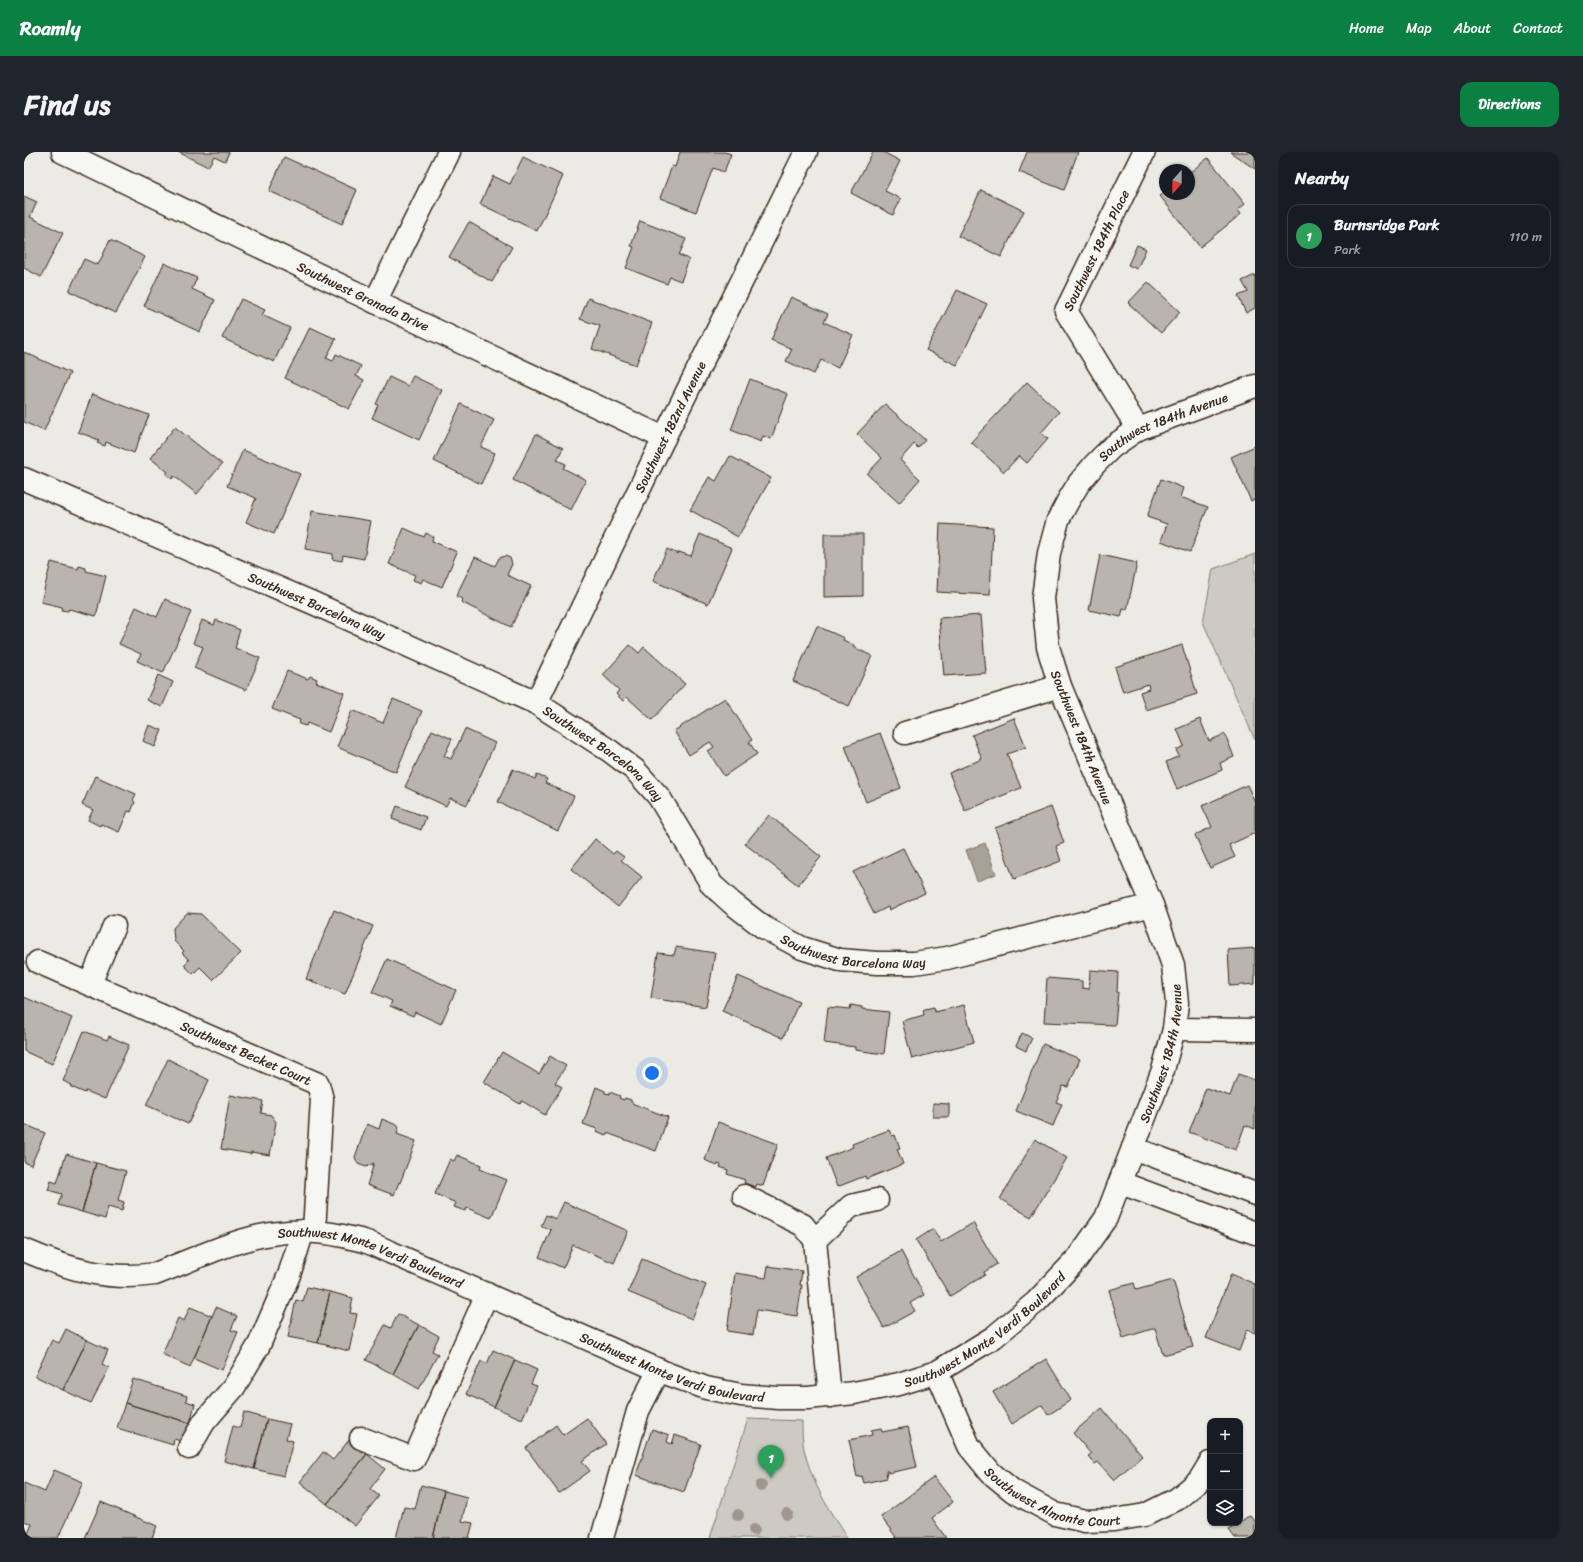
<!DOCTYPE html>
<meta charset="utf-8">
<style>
body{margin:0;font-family:Sriracha,sans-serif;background:#20242c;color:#f1f3f6}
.controls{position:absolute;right:12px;bottom:12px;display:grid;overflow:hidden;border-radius:8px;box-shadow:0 1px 3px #0004}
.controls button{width:36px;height:36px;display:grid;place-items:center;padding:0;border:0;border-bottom:1px solid #363941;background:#171b24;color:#f1f3f6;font:20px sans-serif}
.compass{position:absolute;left:1135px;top:12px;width:36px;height:36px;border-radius:50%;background:#171b24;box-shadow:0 1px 3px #0004;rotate:201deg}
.you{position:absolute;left:628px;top:921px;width:14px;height:14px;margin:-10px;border:3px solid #fff;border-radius:50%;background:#1a73e8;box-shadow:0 0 0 6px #1a73e833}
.badge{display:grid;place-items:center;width:26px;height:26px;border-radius:50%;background:#0b8043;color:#fff;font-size:13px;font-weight:700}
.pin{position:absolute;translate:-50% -33px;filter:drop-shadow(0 1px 2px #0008)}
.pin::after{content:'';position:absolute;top:21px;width:14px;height:12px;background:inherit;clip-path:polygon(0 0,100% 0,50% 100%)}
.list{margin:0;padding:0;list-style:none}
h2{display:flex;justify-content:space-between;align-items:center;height:52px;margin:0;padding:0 16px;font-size:17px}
h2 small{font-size:13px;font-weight:400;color:#9ea1a6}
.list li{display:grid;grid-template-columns:26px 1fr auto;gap:12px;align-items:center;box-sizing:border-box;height:64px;margin:0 8px 8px;padding:0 8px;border:1px solid #363941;border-radius:12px}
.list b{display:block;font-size:15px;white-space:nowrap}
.list p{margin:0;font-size:13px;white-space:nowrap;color:#9ea1a6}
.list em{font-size:13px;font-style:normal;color:#9ea1a6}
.icon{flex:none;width:22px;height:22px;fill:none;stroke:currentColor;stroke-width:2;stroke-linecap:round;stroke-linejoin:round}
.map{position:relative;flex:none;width:1231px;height:1386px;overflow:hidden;border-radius:12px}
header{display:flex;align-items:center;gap:24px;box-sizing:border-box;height:56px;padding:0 20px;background:#0b8043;color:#fff}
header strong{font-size:19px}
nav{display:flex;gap:22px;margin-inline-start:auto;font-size:14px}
.intro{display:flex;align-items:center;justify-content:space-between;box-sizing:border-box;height:96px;padding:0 24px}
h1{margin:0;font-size:28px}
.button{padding:10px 18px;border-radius:12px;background:#0b8043;color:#fff;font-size:14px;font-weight:700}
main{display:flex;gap:24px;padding:0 24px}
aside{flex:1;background:#171b24;border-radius:12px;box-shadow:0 1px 3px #0004}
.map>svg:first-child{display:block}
.green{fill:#cdcac4;stroke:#847a71}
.water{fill:#a8a198;stroke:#7c7167}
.building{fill:#bab4ae;stroke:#3b2a1e}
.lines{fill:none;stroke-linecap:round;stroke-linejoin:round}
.minor-casing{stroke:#3b2a1e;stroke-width:25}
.minor{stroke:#f6f6f2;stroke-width:22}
.tree{fill:#9f968f}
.labels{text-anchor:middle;stroke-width:3;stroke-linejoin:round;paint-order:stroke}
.street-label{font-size:13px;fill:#3b2a1e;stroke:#f6f6f2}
</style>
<header>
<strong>Roamly</strong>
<nav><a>Home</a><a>Map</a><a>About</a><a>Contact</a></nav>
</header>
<div class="intro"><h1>Find us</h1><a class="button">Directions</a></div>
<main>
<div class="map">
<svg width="1231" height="1386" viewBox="0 0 1231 1386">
<rect width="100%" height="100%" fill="#ebeae5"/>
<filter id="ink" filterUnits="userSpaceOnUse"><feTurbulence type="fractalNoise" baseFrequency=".025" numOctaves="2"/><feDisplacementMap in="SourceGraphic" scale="8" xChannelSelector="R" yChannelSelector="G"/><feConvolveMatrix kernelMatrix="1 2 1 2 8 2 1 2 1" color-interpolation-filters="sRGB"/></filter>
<g filter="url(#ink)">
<path class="green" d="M 1231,402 L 1231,588 L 1179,470 L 1189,417 Z
M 724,1267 L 778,1269 C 778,1278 778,1288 780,1297 C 787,1329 805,1359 823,1386 L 686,1386 Z"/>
<path class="water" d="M 961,691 L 972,722 L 953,729 L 942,698 Z"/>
<path class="building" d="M 154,0 L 205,0 L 201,9 L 190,4 L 184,15 Z
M 656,0 L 701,0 L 707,2 L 700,20 L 689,16 L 672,60 L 636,46 L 648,14 L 651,15 Z
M 849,0 L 859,0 L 876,9 L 861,39 L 877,47 L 869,63 L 827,41 Z
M 1003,0 L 1054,0 L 1040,38 L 995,20 Z
M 1206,0 L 1231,0 L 1231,17 Z
M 260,5 L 333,38 L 318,72 L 245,39 Z
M 499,5 L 539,24 L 513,79 L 456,52 L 469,24 L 486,32 Z
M 1184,6 L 1221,52 L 1214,58 L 1217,62 L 1176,95 L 1136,44 L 1141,40 L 1141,42 L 1165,42 L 1165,21 Z
M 957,38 L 1000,59 L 977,105 L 934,84 Z
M 0,44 L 13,50 L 6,65 L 39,81 L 17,125 L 0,116 Z
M 616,69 L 662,87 L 655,103 L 665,107 L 657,129 L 646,125 L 643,132 L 602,116 L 610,95 L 607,94 Z
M 445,70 L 488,95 L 468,130 L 425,105 Z
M 86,88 L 121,105 L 92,161 L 45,139 L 60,107 L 74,113 Z
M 1113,93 L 1122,97 L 1113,117 L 1104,113 Z
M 140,111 L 173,126 L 168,137 L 191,148 L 176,180 L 120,154 Z
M 1231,123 L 1231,156 L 1222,161 L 1214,144 L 1224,140 L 1218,129 Z
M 1124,130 L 1156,160 L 1137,181 L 1104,151 Z
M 933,138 L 963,152 L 933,213 L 902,198 Z
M 767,145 L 804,162 L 800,170 L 829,183 L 814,216 L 797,208 L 790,222 L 762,209 L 768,197 L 747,188 Z
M 564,146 L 628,171 L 612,213 L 568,197 L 576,174 L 556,167 Z
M 217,147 L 241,158 L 238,163 L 266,176 L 250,210 L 198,186 Z
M 286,175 L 312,187 L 302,206 L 309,209 L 312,202 L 337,214 L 332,224 L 340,228 L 325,257 L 261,226 Z
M 0,200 L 46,221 L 20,279 L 0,270 Z
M 389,224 L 418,238 L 395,288 L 348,266 L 354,253 L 352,252 L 365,225 L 384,234 Z
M 726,227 L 764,242 L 747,287 L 739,284 L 737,290 L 707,278 Z
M 1003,230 L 1035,260 L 1017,281 L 1024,287 L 1003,311 L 995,304 L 980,320 L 947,290 Z
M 68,242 L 125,263 L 110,301 L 82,290 L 81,294 L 73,291 L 75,288 L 54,280 Z
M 437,252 L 470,268 L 457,295 L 471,301 L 457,332 L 410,309 Z
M 861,252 L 901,288 L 894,296 L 890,292 L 876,308 L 896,327 L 875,351 L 843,322 L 858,306 L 833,282 Z
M 151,275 L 198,312 L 173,342 L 150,324 L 148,327 L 142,322 L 144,320 L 126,306 Z
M 512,282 L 539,296 L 533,308 L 542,312 L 539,316 L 562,328 L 547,358 L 489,328 Z
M 1231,294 L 1231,347 L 1227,349 L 1207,305 Z
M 219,298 L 276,322 L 250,382 L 222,370 L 232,346 L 203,334 Z
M 706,304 L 747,326 L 714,385 L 666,358 L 685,325 L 692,329 Z
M 1137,327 L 1159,336 L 1156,345 L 1184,355 L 1166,400 L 1137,389 L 1143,372 L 1123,365 Z
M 288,359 L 347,369 L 340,407 L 319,403 L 318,409 L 308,407 L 309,402 L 281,397 Z
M 916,372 L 969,375 L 966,443 L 913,440 Z
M 380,376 L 400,385 L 402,381 L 409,385 L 408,389 L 433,400 L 418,435 L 399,427 L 397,431 L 389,428 L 391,423 L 365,412 Z
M 676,382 L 708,396 L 684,452 L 629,429 L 643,397 L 654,402 L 655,400 L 667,404 Z
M 800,382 L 839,382 L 839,444 L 800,445 Z
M 1076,403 L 1113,411 L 1103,458 L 1099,457 L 1097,465 L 1065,458 Z
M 481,404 L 486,406 L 488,412 L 483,423 L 507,434 L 487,475 L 437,450 L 438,447 L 432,444 L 451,405 L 471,414 L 475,406 Z
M 27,410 L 54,417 L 55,414 L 62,416 L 62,419 L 82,424 L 72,464 L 45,457 L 44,459 L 37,458 L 38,455 L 17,450 Z
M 141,447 L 167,460 L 139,521 L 113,509 L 117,502 L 95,492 L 112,455 L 133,465 Z
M 957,463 L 962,521 L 920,524 L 915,466 Z
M 178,468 L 190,473 L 192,468 L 216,478 L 212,490 L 213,490 L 211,496 L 236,506 L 222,538 L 170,516 L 179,495 L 169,491 Z
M 793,474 L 820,486 L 819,488 L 830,493 L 829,495 L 848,504 L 825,554 L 769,529 Z
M 606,493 L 615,501 L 620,495 L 661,532 L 628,568 L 603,545 L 599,549 L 592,542 L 595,538 L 579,523 Z
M 1158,493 L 1173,542 L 1122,558 L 1116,540 L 1125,537 L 1124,532 L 1099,540 L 1091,515 Z
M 263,519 L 284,527 L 286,524 L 293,527 L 292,530 L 320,541 L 305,580 L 283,571 L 282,574 L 275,572 L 276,568 L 248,557 Z
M 134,523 L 149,530 L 138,555 L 123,548 Z
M 701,546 L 728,588 L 725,590 L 733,602 L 700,624 L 684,599 L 690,595 L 686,590 L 665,603 L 650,579 Z
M 369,547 L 398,559 L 372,620 L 313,595 L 328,558 L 359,571 Z
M 990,566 L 1002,595 L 983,602 L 997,636 L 941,659 L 925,621 L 958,607 L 948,583 Z
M 1176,567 L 1185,589 L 1201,582 L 1210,605 L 1196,611 L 1198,618 L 1153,637 L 1142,610 L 1155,604 L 1152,598 L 1160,594 L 1153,577 Z
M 125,573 L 138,578 L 131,595 L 119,589 Z
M 441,577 L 471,591 L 443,653 L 426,646 L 422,654 L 381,635 L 408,578 L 428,587 L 420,604 L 427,607 Z
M 856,581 L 877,636 L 842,650 L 821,594 Z
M 489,617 L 511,627 L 513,623 L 523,627 L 521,631 L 550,644 L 534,679 L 474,650 Z
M 71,624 L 112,642 L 109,648 L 111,650 L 107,660 L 104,659 L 95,680 L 77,672 L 76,674 L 64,668 L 69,658 L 58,653 Z
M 1223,633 L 1231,650 L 1231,681 L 1205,693 L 1211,705 L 1186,716 L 1171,683 L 1188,675 L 1178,654 Z
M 373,654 L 402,665 L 397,678 L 368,667 Z
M 1027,655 L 1040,691 L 1032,694 L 1037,709 L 990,727 L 971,676 Z
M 745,663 L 797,705 L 774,733 L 721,692 Z
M 571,687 L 589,702 L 592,699 L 600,705 L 597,708 L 618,725 L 594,755 L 547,717 Z
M 879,696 L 901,741 L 865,758 L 864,755 L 850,762 L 829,720 Z
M 310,758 L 349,774 L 321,842 L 282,827 Z
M 163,761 L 177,762 L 217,801 L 189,828 L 176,815 L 169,822 L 160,813 L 165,808 L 158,801 L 160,799 L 150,789 L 149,776 Z
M 652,795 L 691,801 L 682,855 L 627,846 L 634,801 L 650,803 Z
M 1231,796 L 1231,832 L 1206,834 L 1204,798 Z
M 363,807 L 432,838 L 417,872 L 391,860 L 389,864 L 366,854 L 368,849 L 348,840 Z
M 1066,818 L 1094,820 L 1093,840 L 1094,840 L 1091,873 L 1020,870 L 1023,826 L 1058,829 L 1058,836 L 1065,837 Z
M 714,824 L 775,850 L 759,886 L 698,859 Z
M 0,845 L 48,866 L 28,912 L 0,899 Z
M 827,853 L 838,855 L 838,857 L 865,860 L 860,902 L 831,898 L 831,895 L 800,891 L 804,855 L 826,857 Z
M 940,853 L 950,890 L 888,907 L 878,869 L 900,863 L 899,858 L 901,857 L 910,855 L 911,860 Z
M 60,879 L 83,888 L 85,884 L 105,893 L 81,947 L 62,939 L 61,941 L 47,935 L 48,933 L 39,929 Z
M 998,881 L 1008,886 L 1002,899 L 992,894 Z
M 1019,892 L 1056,907 L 1044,935 L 1039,934 L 1032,950 L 1038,952 L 1029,974 L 992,959 Z
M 478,900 L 515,922 L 526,904 L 542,914 L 531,931 L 538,935 L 521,963 L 498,949 L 496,952 L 460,930 Z
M 144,907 L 185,928 L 164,972 L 122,953 Z
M 1214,922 L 1231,928 L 1231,977 L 1221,973 L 1212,998 L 1165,980 L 1182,936 L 1206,944 Z
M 572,935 L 581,939 L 581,941 L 586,942 L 586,940 L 596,944 L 595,946 L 600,948 L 601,946 L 607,948 L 607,950 L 610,952 L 644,965 L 632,999 L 583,981 L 582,983 L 572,979 L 573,977 L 559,972 Z
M 206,943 L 239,949 L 237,961 L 247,963 L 252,970 L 246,1003 L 227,1000 L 227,1002 L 197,997 Z
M 909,951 L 925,952 L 925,965 L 909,965 Z
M 358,967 L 375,974 L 373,982 L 392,989 L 376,1031 L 375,1030 L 370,1043 L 343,1033 L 350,1011 L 342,1015 L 334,1012 L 331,1005 L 343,972 L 355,977 Z
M 694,970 L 754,992 L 739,1034 L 733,1032 L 732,1035 L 720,1031 L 721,1028 L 703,1022 L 704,1018 L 696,1015 L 697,1013 L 694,1012 L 693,1014 L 681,1008 Z
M 0,972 L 21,981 L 7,1013 L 0,1010 Z
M 865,978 L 868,984 L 871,983 L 876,996 L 873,997 L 879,1012 L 842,1027 L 841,1024 L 813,1035 L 802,1006 L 829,995 L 828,992 Z
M 1011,987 L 1043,1006 L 1007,1065 L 976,1047 Z
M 42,1002 L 72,1011 L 58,1060 L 34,1053 L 38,1042 L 24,1038 L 27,1029 L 33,1031 Z
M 433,1003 L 457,1013 L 456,1017 L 483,1028 L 467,1066 L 443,1056 L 441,1059 L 430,1055 L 432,1051 L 411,1042 L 426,1007 L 430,1009 Z
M 72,1011 L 102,1019 L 94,1048 L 100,1050 L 98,1059 L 84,1055 L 81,1067 L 58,1060 Z
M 540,1050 L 604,1079 L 590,1111 L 549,1093 L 539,1116 L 515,1105 L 527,1078 L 517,1074 L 522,1063 L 532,1067 Z
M 949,1071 L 973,1112 L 960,1120 L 961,1123 L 926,1144 L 892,1088 L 909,1077 L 917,1090 Z
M 877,1099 L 900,1143 L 886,1151 L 891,1159 L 860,1176 L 832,1125 Z
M 618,1107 L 682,1133 L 668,1167 L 604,1140 Z
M 744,1114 L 778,1119 L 776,1133 L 778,1133 L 773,1164 L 733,1158 L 729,1183 L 703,1179 L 711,1121 L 742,1126 Z
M 1207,1122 L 1231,1132 L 1231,1181 L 1223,1178 L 1215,1199 L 1182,1186 Z
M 1149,1128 L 1169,1195 L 1139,1203 L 1131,1176 L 1099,1186 L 1085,1138 L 1110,1131 L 1112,1138 Z
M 283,1135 L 306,1140 L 294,1191 L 264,1185 L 272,1148 L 279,1150 Z
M 306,1140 L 329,1146 L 326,1161 L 333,1162 L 325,1199 L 294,1191 Z
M 166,1155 L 188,1164 L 166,1215 L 138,1202 L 154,1166 L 160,1169 Z
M 192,1155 L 213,1164 L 207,1178 L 214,1180 L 198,1218 L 170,1206 Z
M 374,1162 L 395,1173 L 369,1222 L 342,1208 L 361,1173 L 367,1176 Z
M 395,1173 L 415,1184 L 408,1199 L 414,1202 L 395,1237 L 369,1222 Z
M 42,1177 L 63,1188 L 39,1238 L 11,1224 L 28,1188 L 35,1191 Z
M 63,1188 L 84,1198 L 78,1212 L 85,1216 L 67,1251 L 39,1238 Z
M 469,1198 L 491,1208 L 470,1255 L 442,1242 L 457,1209 L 463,1212 Z
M 1022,1207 L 1047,1248 L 1024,1263 L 1018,1253 L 988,1272 L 969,1240 Z
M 491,1208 L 513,1218 L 507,1232 L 513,1234 L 498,1267 L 470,1255 Z
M 109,1227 L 163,1244 L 162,1249 L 171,1252 L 166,1271 L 101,1251 Z
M 101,1251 L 166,1271 L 160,1290 L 150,1287 L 149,1293 L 93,1276 Z
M 1078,1256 L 1118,1304 L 1090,1328 L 1074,1310 L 1071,1312 L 1064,1304 L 1067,1302 L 1049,1281 Z
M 220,1260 L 243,1267 L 230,1317 L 200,1309 L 209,1274 L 216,1276 Z
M 563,1266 L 582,1292 L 558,1309 L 566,1319 L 535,1341 L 502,1296 L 532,1273 L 539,1283 Z
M 243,1267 L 266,1272 L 262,1287 L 269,1289 L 260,1324 L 230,1317 Z
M 884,1275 L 893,1315 L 864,1321 L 864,1319 L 862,1319 L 863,1326 L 840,1331 L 838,1324 L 833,1325 L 825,1288 L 848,1283 L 847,1278 L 857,1276 L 858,1280 Z
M 628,1277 L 645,1283 L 643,1290 L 648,1292 L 651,1283 L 677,1292 L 660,1340 L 612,1323 Z
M 325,1288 L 343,1302 L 303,1352 L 276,1330 L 299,1300 L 309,1308 Z
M 343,1302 L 361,1317 L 346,1337 L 355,1344 L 331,1374 L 303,1352 Z
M 30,1318 L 59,1330 L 34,1386 L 7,1386 L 3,1384 L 8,1372 L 0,1369 L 0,1331 L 21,1340 Z
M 910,1325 L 929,1350 L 908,1366 L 922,1386 L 870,1386 L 872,1385 L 857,1365 Z
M 397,1333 L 420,1339 L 409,1386 L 372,1386 L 380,1355 L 391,1357 Z
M 420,1339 L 443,1345 L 438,1369 L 449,1371 L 445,1386 L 409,1386 Z
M 77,1350 L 133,1374 L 128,1386 L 61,1386 Z
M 1226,1363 L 1231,1369 L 1231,1386 L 1211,1386 L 1205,1378 Z"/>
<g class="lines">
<g class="minor-casing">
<g id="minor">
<path id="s1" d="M 39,0 L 324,137 L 640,286"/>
<path d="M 351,150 L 425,0"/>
<path id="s2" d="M 1114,277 L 1042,159 L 1120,0"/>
<path id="s3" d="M 0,327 L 289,451 L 512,551 L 586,599 L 611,618 L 635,645 L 688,733 L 708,751 L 739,775 L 778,796 L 816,808 L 853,811 L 890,811 L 923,806 L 1128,753"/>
<path id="s4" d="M 512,551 L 640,286 L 782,0"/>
<path d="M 881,581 L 1036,534"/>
<path id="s5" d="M 14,810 L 294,932 L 298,947 L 290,1079"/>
<path d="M 66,832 L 90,774"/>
<path d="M 1150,877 L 1231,878"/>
<path d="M 1109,996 L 1231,1042"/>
<path d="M 1097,1031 L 1231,1081"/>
<path d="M 720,1044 L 779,1073 L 791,1088 L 806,1244"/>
<path d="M 791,1088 L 827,1054 L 853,1048"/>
<path id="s6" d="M 0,1098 C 44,1117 83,1129 131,1122 C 196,1097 246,1068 319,1084 C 326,1086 333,1087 340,1089 C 349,1092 359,1097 368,1101 L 644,1222 L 682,1236 L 717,1243 L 754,1246 L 784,1246 L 830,1241 L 875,1232 L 913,1220 L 970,1185 L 1012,1150 L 1053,1107 L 1082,1066 L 1139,918 L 1150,877 L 1153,851 L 1149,813 L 1128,753 L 1036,534 L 1024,495 L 1019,446 L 1025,401 L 1034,368 L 1044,349 L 1055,331 L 1071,312 L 1088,295 L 1114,277 L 1231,234"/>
<path id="s7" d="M 913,1220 L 945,1294 L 967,1321 L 989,1339 L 1031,1362 L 1061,1369 L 1090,1368 L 1121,1363 L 1153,1347 L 1175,1329 L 1186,1311"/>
<path d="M 337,1286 L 390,1307 L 463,1142"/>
<path d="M 165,1296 L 180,1270 L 210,1235 L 235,1193 L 265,1123 L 279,1079"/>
<path d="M 578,1386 L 614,1259 L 635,1218"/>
</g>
</g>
<use href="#minor" class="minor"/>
</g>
<g class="tree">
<circle cx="737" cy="1334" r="6"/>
<circle cx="763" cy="1362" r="6"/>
<circle cx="714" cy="1363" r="6"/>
<circle cx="730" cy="1378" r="6"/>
</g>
</g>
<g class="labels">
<g class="street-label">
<text dy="5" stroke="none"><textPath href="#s2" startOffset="206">Southwest 184th Place</textPath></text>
<text dy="5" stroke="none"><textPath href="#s1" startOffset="333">Southwest Granada Drive</textPath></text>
<text dy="5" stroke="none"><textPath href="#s4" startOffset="307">Southwest 182nd Avenue</textPath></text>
<text dy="5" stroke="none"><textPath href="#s6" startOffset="2073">Southwest 184th Avenue</textPath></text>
<text dy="5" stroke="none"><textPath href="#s3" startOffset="319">Southwest Barcelona Way</textPath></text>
<text transform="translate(1058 585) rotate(68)" y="5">Southwest 184th Avenue</text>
<text dy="5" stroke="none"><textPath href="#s3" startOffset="643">Southwest Barcelona Way</textPath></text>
<text dy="5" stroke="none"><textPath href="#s3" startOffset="979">Southwest Barcelona Way</textPath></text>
<text dy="5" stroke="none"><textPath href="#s5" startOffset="227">Southwest Becket Court</textPath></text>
<text dy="5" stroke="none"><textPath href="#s6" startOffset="1365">Southwest 184th Avenue</textPath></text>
<text dy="5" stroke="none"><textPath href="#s6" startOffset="362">Southwest Monte Verdi Boulevard</textPath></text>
<text dy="5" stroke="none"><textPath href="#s6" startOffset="1022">Southwest Monte Verdi Boulevard</textPath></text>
<text dy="5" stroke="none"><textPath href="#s6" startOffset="686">Southwest Monte Verdi Boulevard</textPath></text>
<text dy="5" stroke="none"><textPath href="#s7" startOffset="184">Southwest Almonte Court</textPath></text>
</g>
</g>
</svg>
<div class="controls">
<button>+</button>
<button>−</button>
<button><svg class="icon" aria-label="layers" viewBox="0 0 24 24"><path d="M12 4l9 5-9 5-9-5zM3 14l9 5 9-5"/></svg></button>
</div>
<svg class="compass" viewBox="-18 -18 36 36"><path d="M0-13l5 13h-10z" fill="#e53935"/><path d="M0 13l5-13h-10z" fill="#9ea1a6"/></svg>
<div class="you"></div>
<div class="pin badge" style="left:747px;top:1326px;background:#2e9e5b">1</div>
</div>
<aside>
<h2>Nearby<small></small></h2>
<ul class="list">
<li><span class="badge" style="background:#2e9e5b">1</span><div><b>Burnsridge Park</b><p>Park</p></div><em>110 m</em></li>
</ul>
</aside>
</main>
